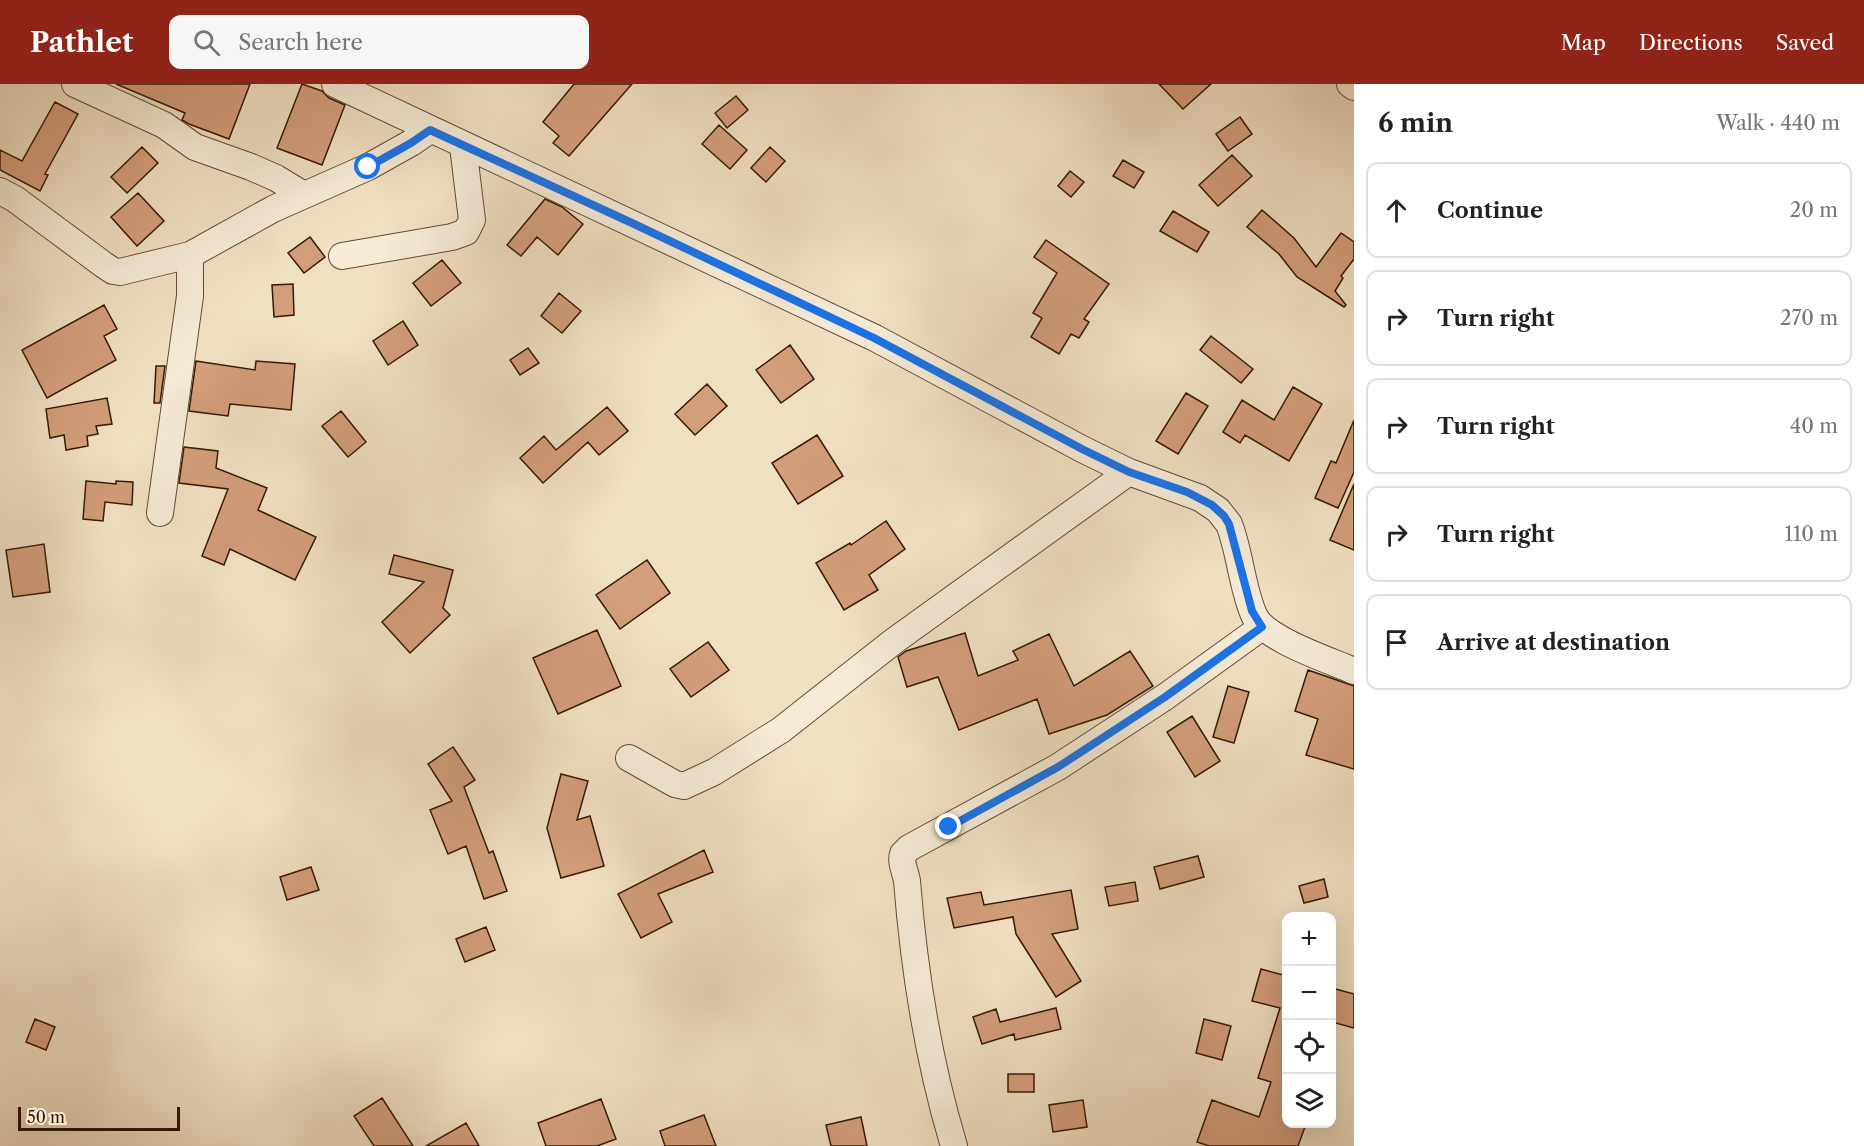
<!DOCTYPE html>
<meta charset="utf-8">
<style>
body{margin:0;font-family:"Libre Caslon Text",serif;background:#f6f6f6;color:#222}
.controls{position:absolute;right:18px;bottom:18px;display:grid;overflow:hidden;border-radius:12px;box-shadow:0 6px 24px #0002}
.controls button{width:54px;height:54px;display:grid;place-items:center;padding:0;border:0;border-bottom:2px solid #e0e0e0;background:#fff;color:#222;font:30px sans-serif}
.scale{position:absolute;left:18px;bottom:15px;width:162px;box-sizing:border-box;padding-left:6px;border:3px solid #361906;border-top:0;font-size:16px;line-height:21px;white-space:nowrap;color:#361906;-webkit-text-stroke:4px #f5ebd7;paint-order:stroke}
.stop{position:absolute;width:18px;height:18px;margin:-14px;border:4px solid #1a73e8;border-radius:50%;background:#fff}
.stop.end{background:#1a73e8;border-color:#fff;box-shadow:0 2px 6px #0008}
.list{margin:0;padding:0;list-style:none}
h2{display:flex;justify-content:space-between;align-items:center;height:78px;margin:0;padding:0 24px;font-size:26px}
h2 small{font-size:20px;font-weight:400;color:#767676}
.list li{display:grid;grid-template-columns:39px 1fr auto;gap:18px;align-items:center;box-sizing:border-box;height:96px;margin:0 12px 12px;padding:0 12px;border:2px solid #e0e0e0;border-radius:12px}
.list b{display:block;font-size:22px;white-space:nowrap}
.list em{font-size:20px;font-style:normal;color:#767676}
.icon{flex:none;width:33px;height:33px;fill:none;stroke:currentColor;stroke-width:2;stroke-linecap:round;stroke-linejoin:round}
.map{position:relative;flex:none;width:1354px;height:1062px;overflow:hidden}
header{display:flex;align-items:center;gap:36px;box-sizing:border-box;height:84px;padding:0 30px;background:#8f2418;color:#fff}
header strong{font-size:28px}
nav{display:flex;gap:33px;margin-inline-start:auto;font-size:21px}
.search{width:420px;height:54px;background:#f6f6f6;display:flex;align-items:center;gap:15px;box-sizing:border-box;padding:0 21px;border-radius:12px;color:#767676;font-size:22px}
main{display:flex}
aside{flex:1;background:#fff}
.map>svg:first-child{display:block}
.building{fill:#d39e7a;stroke:#361906;stroke-width:1.5}
.lines{fill:none;stroke-linecap:round;stroke-linejoin:round}
.street-casing{stroke:#644b35;stroke-width:28}
.street{stroke:#f5ebd7;stroke-width:26}
.route{stroke:#1a73e8;stroke-width:8}
</style>
<header>
<strong>Pathlet</strong>
<div class="search"><svg class="icon" aria-label="search" viewBox="0 0 24 24"><circle cx="10" cy="10" r="6"/><path d="M15 15l6 6"/></svg>Search here</div>
<nav><a>Map</a><a>Directions</a><a>Saved</a></nav>
</header>
<main>
<div class="map">
<svg width="1354" height="1062" viewBox="0 0 1354 1062">
<rect width="100%" height="100%" fill="#f0e0c2"/>
<filter id="stains"><feTurbulence type="fractalNoise" baseFrequency=".00333" numOctaves="4"/><feColorMatrix values="0 0 0 0 .2 0 0 0 0 .09 0 0 0 0 .02 0 0 0 .5 -.17"/></filter>
<radialGradient id="worn" r=".72"><stop offset=".6" stop-color="#630" stop-opacity="0"/><stop offset="1" stop-color="#630" stop-opacity=".3"/></radialGradient>
<path class="building" d="M 116,0 L 250,0 L 229,55 L 189,40 L 182,36 L 185,29 Z
M 302,0 L 322,7 L 329,14 L 345,21 L 322,81 L 277,64 Z
M 574,0 L 632,0 L 569,72 L 553,59 L 559,52 L 543,38 Z
M 1159,0 L 1211,0 L 1183,25 Z
M 736,12 L 748,26 L 727,44 L 715,29 Z
M 55,18 L 78,30 L 45,90 L 48,91 L 40,107 L 0,86 L 0,66 L 22,77 Z
M 1240,33 L 1252,50 L 1228,67 L 1216,50 Z
M 719,41 L 747,66 L 730,85 L 702,60 Z
M 142,63 L 158,79 L 127,109 L 111,93 Z
M 770,63 L 785,77 L 766,98 L 751,84 Z
M 1232,71 L 1252,92 L 1218,122 L 1199,101 Z
M 1123,76 L 1144,88 L 1134,104 L 1113,92 Z
M 1070,87 L 1084,98 L 1071,113 L 1058,102 Z
M 138,109 L 164,137 L 137,162 L 111,133 Z
M 545,115 L 562,123 L 583,140 L 558,171 L 537,153 L 521,172 L 507,161 Z
M 1262,126 L 1294,154 L 1316,183 L 1341,149 L 1354,158 L 1354,175 L 1341,192 L 1343,194 L 1335,207 L 1346,221 L 1344,223 L 1297,193 L 1279,170 L 1247,143 Z
M 1173,127 L 1209,148 L 1197,168 L 1160,147 Z
M 310,153 L 325,173 L 304,189 L 288,169 Z
M 1046,156 L 1109,200 L 1084,235 L 1089,238 L 1079,254 L 1071,250 L 1059,270 L 1031,253 L 1042,234 L 1033,229 L 1057,189 L 1034,173 Z
M 442,176 L 461,199 L 431,222 L 413,199 Z
M 293,200 L 294,231 L 274,233 L 272,201 Z
M 559,209 L 581,227 L 562,249 L 541,232 Z
M 104,221 L 117,245 L 104,252 L 116,276 L 47,314 L 22,266 Z
M 403,237 L 418,261 L 388,281 L 373,257 Z
M 1211,252 L 1253,285 L 1241,299 L 1200,266 Z
M 790,261 L 814,295 L 781,319 L 756,286 Z
M 528,264 L 539,279 L 520,291 L 510,276 Z
M 196,277 L 255,286 L 256,277 L 295,280 L 291,326 L 230,320 L 228,332 L 189,327 Z
M 156,282 L 165,282 L 160,319 L 154,319 Z
M 707,300 L 727,322 L 695,351 L 675,330 Z
M 1293,303 L 1322,320 L 1289,377 L 1245,351 L 1240,359 L 1223,348 L 1242,316 L 1274,336 Z
M 1186,309 L 1208,322 L 1178,370 L 1156,357 Z
M 107,314 L 112,340 L 96,342 L 98,350 L 87,352 L 88,362 L 66,366 L 64,351 L 50,354 L 46,325 Z
M 607,323 L 628,347 L 599,371 L 588,358 L 543,399 L 520,374 L 544,352 L 556,366 Z
M 341,327 L 366,358 L 348,373 L 322,342 Z
M 1354,336 L 1354,388 L 1338,424 L 1315,414 L 1331,377 L 1336,379 Z
M 817,351 L 843,392 L 798,420 L 772,379 Z
M 184,363 L 218,367 L 216,384 L 267,404 L 258,426 L 316,453 L 295,496 L 230,465 L 224,481 L 202,472 L 228,405 L 179,399 Z
M 86,397 L 116,400 L 116,397 L 133,398 L 132,421 L 105,418 L 103,437 L 83,435 Z
M 1354,400 L 1354,466 L 1330,456 Z
M 886,437 L 905,465 L 869,491 L 878,506 L 844,526 L 816,479 L 850,459 L 851,461 Z
M 44,460 L 50,508 L 13,513 L 6,466 Z
M 394,471 L 453,486 L 443,524 L 450,531 L 410,569 L 382,538 L 424,498 L 389,490 Z
M 647,476 L 670,509 L 620,545 L 596,511 Z
M 597,546 L 621,602 L 558,630 L 533,574 Z
M 965,549 L 978,592 L 1018,576 L 1013,567 L 1049,550 L 1074,602 L 1130,567 L 1153,602 L 1107,631 L 1049,650 L 1037,615 L 959,646 L 938,593 L 907,603 L 898,573 L 906,567 Z
M 708,558 L 729,586 L 691,613 L 670,585 Z
M 1308,586 L 1354,602 L 1354,685 L 1306,671 L 1318,635 L 1295,627 Z
M 1228,602 L 1249,608 L 1234,659 L 1213,653 Z
M 1192,632 L 1220,677 L 1195,693 L 1167,648 Z
M 453,663 L 475,696 L 464,703 L 489,769 L 493,767 L 507,807 L 484,815 L 466,762 L 448,770 L 430,726 L 452,717 L 428,680 Z
M 561,690 L 588,697 L 577,736 L 590,732 L 604,782 L 561,794 L 547,744 Z
M 704,766 L 713,788 L 658,810 L 672,838 L 641,854 L 618,810 Z
M 1198,772 L 1204,793 L 1160,805 L 1154,783 Z
M 311,783 L 319,806 L 287,816 L 280,793 Z
M 1324,795 L 1328,813 L 1304,819 L 1299,802 Z
M 1135,798 L 1138,817 L 1109,822 L 1105,803 Z
M 1071,806 L 1078,845 L 1052,850 L 1081,897 L 1056,913 L 1016,850 L 1013,833 L 954,844 L 947,814 L 981,808 L 984,821 Z
M 486,843 L 495,866 L 465,878 L 456,855 Z
M 1261,885 L 1287,892 L 1287,1040 L 1306,1040 L 1298,1062 L 1209,1062 L 1197,1058 L 1212,1016 L 1259,1033 L 1271,998 L 1258,994 L 1280,924 L 1252,917 Z
M 1332,904 L 1354,910 L 1354,944 L 1332,938 Z
M 1056,924 L 1061,945 L 1015,956 L 1014,950 L 982,960 L 973,933 L 996,925 L 1000,938 Z
M 35,935 L 55,943 L 46,966 L 26,958 Z
M 1204,935 L 1231,942 L 1222,976 L 1196,969 Z
M 1008,990 L 1034,990 L 1034,1008 L 1008,1008 Z
M 382,1014 L 413,1062 L 374,1062 L 354,1032 Z
M 601,1015 L 616,1055 L 597,1062 L 546,1062 L 538,1039 Z
M 1083,1016 L 1087,1043 L 1053,1048 L 1049,1021 Z
M 704,1031 L 716,1062 L 665,1062 L 660,1047 Z
M 861,1033 L 867,1062 L 831,1062 L 826,1041 Z
M 466,1039 L 479,1062 L 426,1062 Z"/>
<g class="lines">
<g class="street-casing">
<path id="street" d="M 75,0 L 164,41 L 195,63 L 251,83 L 276,94 L 304,111
M 335,0 L 875,254 L 1082,365 L 1129,388 L 1200,414 L 1218,426 L 1229,440 C 1240,468 1242,504 1254,531 C 1264,555 1329,576 1354,587
M 1350,0 L 1354,3
M 0,107 L 15,115 L 104,181 L 113,187 L 120,188 L 190,171 L 273,125 L 368,83 L 411,59 L 430,46
M 342,172 L 452,153 L 466,148 L 472,136 L 463,62
M 160,429 L 190,212 L 190,171
M 629,674 L 675,700 L 684,702 L 714,688 L 781,646 L 894,557 L 1129,388
M 954,1062 C 928,976 914,886 907,797 C 906,790 900,777 903,770 C 904,769 908,765 909,764 L 1058,683 L 1165,613 L 1262,543"/>
</g>
<use href="#street" class="street"/>
</g>
<g class="lines">
<path class="route" d="M 368,83 L 411,59 L 430,46 L 632,139 L 874,254 L 1082,365 L 1129,388 L 1187,408 L 1212,421 L 1224,432 L 1229,440 L 1252,527 L 1262,543 L 1165,613 L 1058,683 L 949,743"/>
</g>
<rect width="100%" height="100%" filter="url(#stains)"/>
<rect width="100%" height="100%" fill="url(#worn)"/>
</svg>
<div class="controls">
<button>+</button>
<button>−</button>
<button><svg class="icon" aria-label="locate" viewBox="0 0 24 24"><circle cx="12" cy="12" r="6"/><path d="M12 2v4M12 18v4M2 12h4M18 12h4"/></svg></button>
<button><svg class="icon" aria-label="layers" viewBox="0 0 24 24"><path d="M12 4l9 5-9 5-9-5zM3 14l9 5 9-5"/></svg></button>
</div>
<div class="scale">50 m</div>
<div class="stop" style="left:368px;top:83px"></div>
<div class="stop end" style="left:949px;top:743px"></div>
</div>
<aside>
<h2>6 min<small>Walk · 440 m</small></h2>
<ul class="list">
<li><svg class="icon" aria-label="ahead" viewBox="0 0 24 24"><path d="M12 20V5M6 11l6-6 6 6"/></svg><div><b>Continue</b></div><em>20 m</em></li>
<li><svg class="icon" aria-label="right" viewBox="0 0 24 24"><path d="M7 20v-9h11M14 6l5 5-5 5"/></svg><div><b>Turn right</b></div><em>270 m</em></li>
<li><svg class="icon" aria-label="right" viewBox="0 0 24 24"><path d="M7 20v-9h11M14 6l5 5-5 5"/></svg><div><b>Turn right</b></div><em>40 m</em></li>
<li><svg class="icon" aria-label="right" viewBox="0 0 24 24"><path d="M7 20v-9h11M14 6l5 5-5 5"/></svg><div><b>Turn right</b></div><em>110 m</em></li>
<li><svg class="icon" aria-label="arrive" viewBox="0 0 24 24"><path d="M6 21V4h12l-3 4 3 4H6"/></svg><div><b>Arrive at destination</b></div></li>
</ul>
</aside>
</main>
